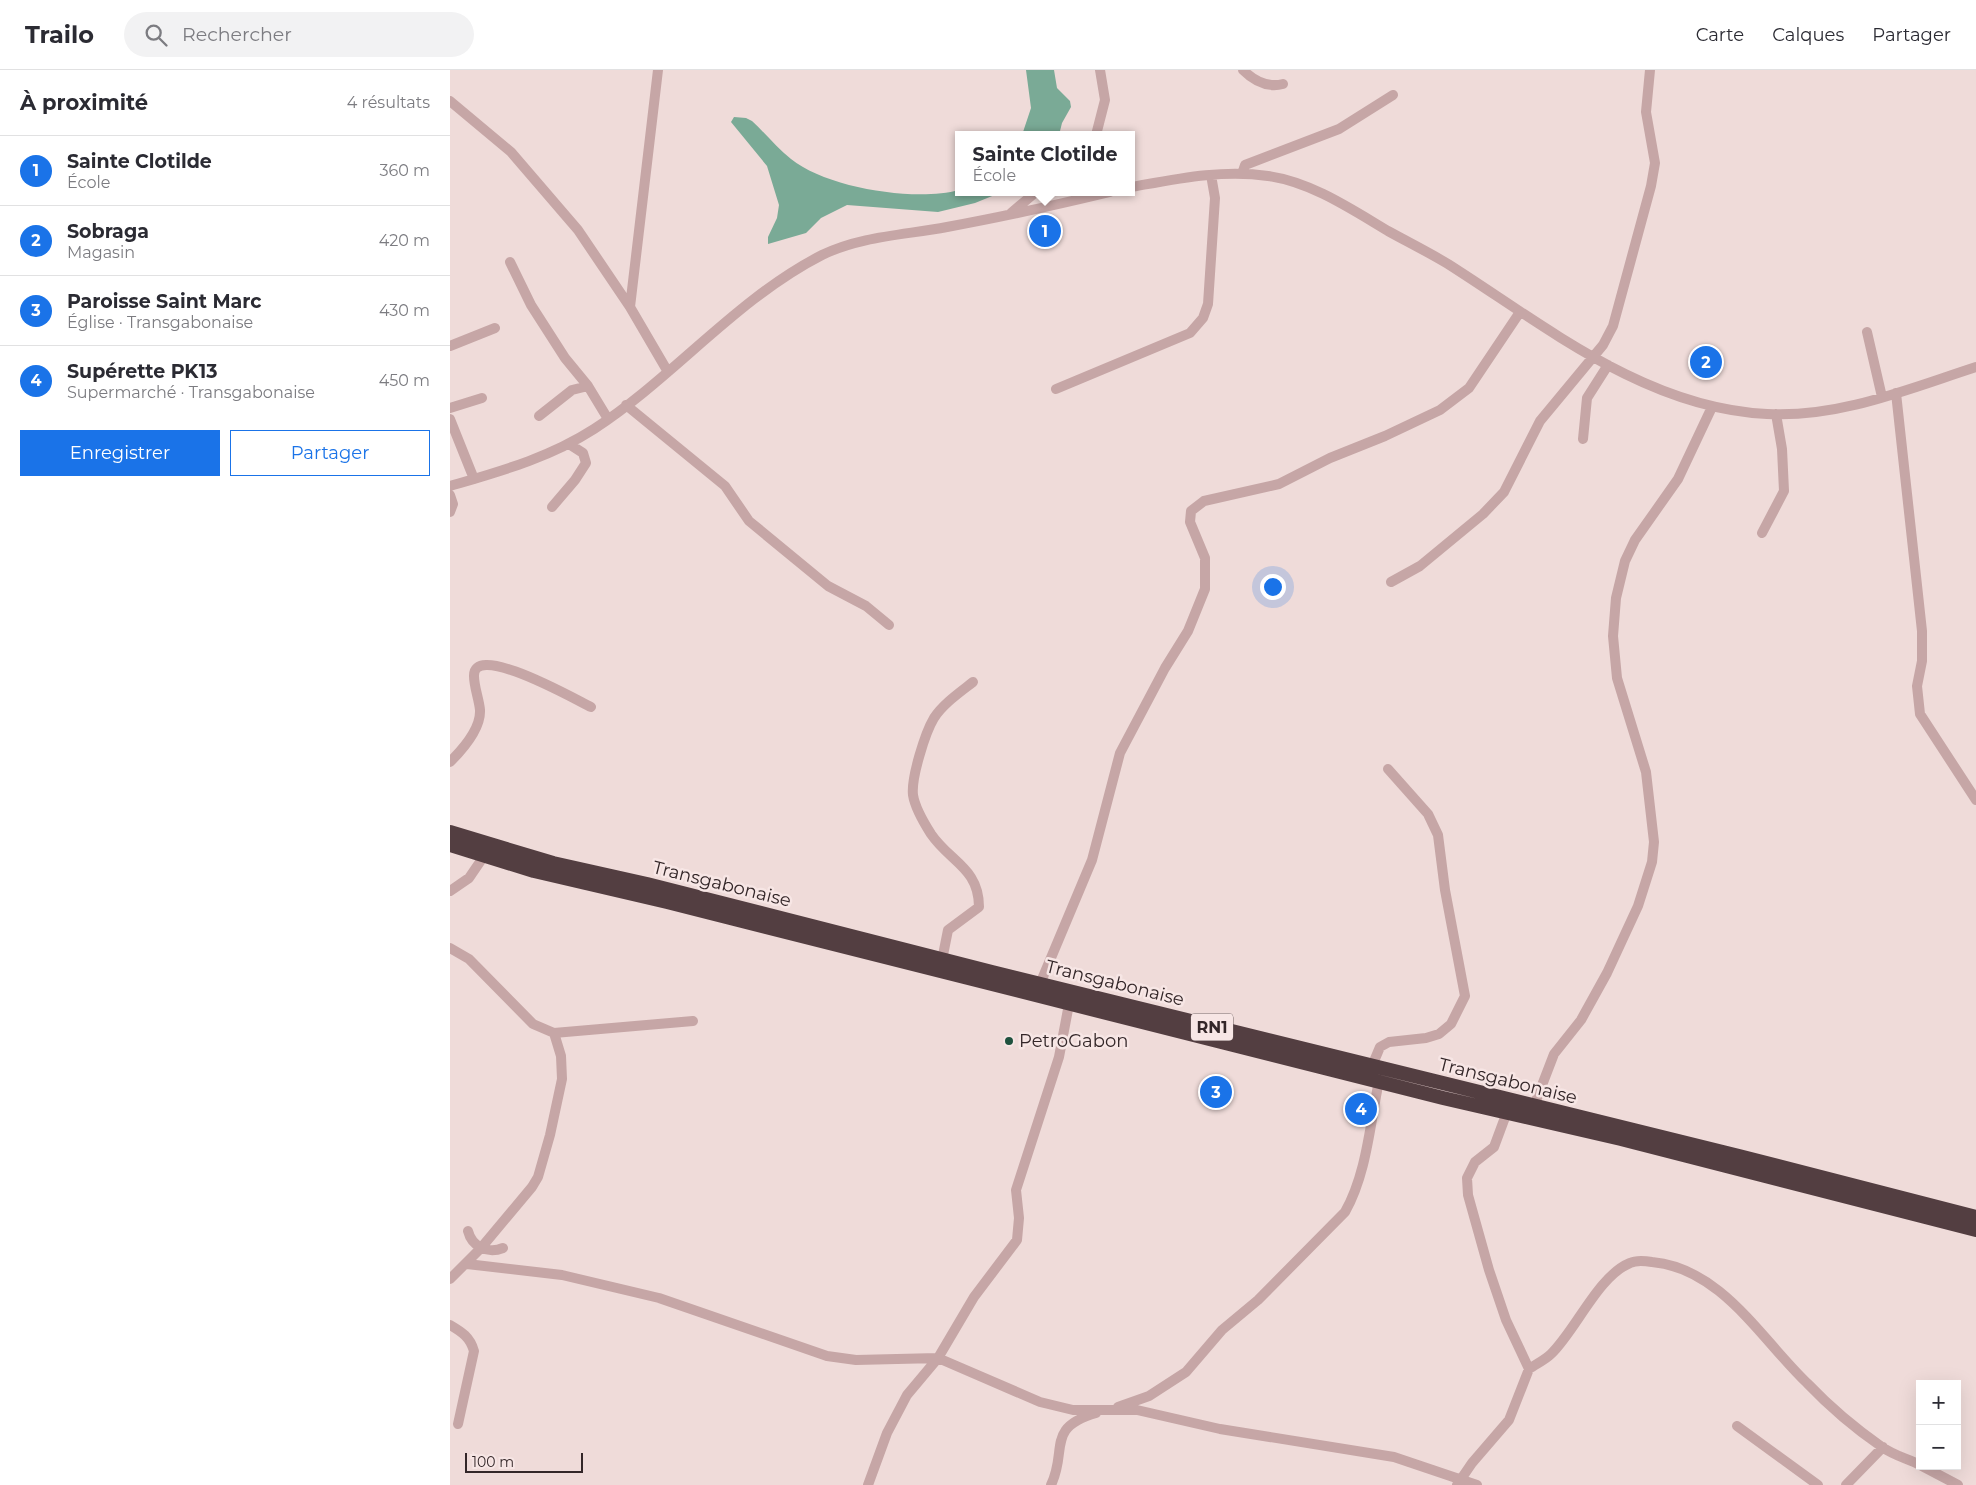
<!DOCTYPE html>
<html lang="fr">
<meta charset="utf-8">
<style>
body{margin:0;font-family:Montserrat,sans-serif;background:#f2f2f3;color:#2b2b33}
.controls{position:absolute;right:15px;bottom:15px;display:grid;overflow:hidden;border-radius:0px;box-shadow:0 5px 20px #0002}
.controls button{width:45px;height:45px;display:grid;place-items:center;padding:0;border:0;border-bottom:1px solid #e1e1e2;background:#fff;color:#2b2b33;font:25px sans-serif}
.scale{position:absolute;left:15px;bottom:12px;width:118px;box-sizing:border-box;padding-left:5px;border:2px solid #332628;border-top:0;font-size:14px;line-height:18px;white-space:nowrap;color:#332628;-webkit-text-stroke:4px #f7e6e5;paint-order:stroke}
.you{position:absolute;left:822px;top:516px;width:18px;height:18px;margin:-12px;border:4px solid #fff;border-radius:50%;background:#1a73e8;box-shadow:0 0 0 8px #1a73e833}
.badge{display:grid;place-items:center;width:32px;height:32px;border-radius:50%;background:#1a73e8;color:#fff;font-size:16px;font-weight:700}
.pin{position:absolute;translate:-50% -50%;border:2px solid #fff;box-shadow:0 1px 5px #0006}
.popup{position:absolute;left:505px;top:61px;width:180px;height:65px;box-sizing:border-box;display:grid;place-content:center;border-radius:0px;background:#fff;filter:drop-shadow(0 1px 4px #0005);font-size:16px;white-space:nowrap;color:#7c7c81}
.popup b{font-size:19px;color:#2b2b33}
.popup::after{content:'';position:absolute;left:50%;top:100%;margin-left:-10px;border:10px solid transparent;border-top-color:#fff}
.list{margin:0;padding:0;list-style:none}
h2{display:flex;justify-content:space-between;align-items:center;height:65px;margin:0;padding:0 20px;font-size:21px}
h2 small{font-size:16px;font-weight:400;color:#7c7c81}
.list li{display:grid;grid-template-columns:32px 1fr auto;gap:15px;align-items:center;box-sizing:border-box;height:70px;padding:0 20px;border-top:1px solid #e1e1e2}
.list b{display:block;font-size:19px;white-space:nowrap}
.list p{margin:0;font-size:16px;white-space:nowrap;color:#7c7c81}
.list em{font-size:16px;font-style:normal;color:#7c7c81}
.actions{display:flex;gap:10px;padding:15px 20px}
.actions a{flex:1;padding:11px 0;border:1px solid #1a73e8;border-radius:0px;text-align:center;font-size:18px;color:#1a73e8}
.actions .main{background:#1a73e8;color:#fff}
.icon{flex:none;width:28px;height:28px;fill:none;stroke:currentColor;stroke-width:2;stroke-linecap:round;stroke-linejoin:round}
.map{position:relative;flex:none;width:1526px;height:1415px;overflow:hidden}
header{display:flex;align-items:center;gap:30px;box-sizing:border-box;height:70px;padding:0 25px;background:#fff;border-bottom:1px solid #e1e1e2}
header strong{font-size:24px}
nav{display:flex;gap:28px;margin-inline-start:auto;font-size:18px}
.search{width:350px;height:45px;background:#f2f2f3;display:flex;align-items:center;gap:12px;box-sizing:border-box;padding:0 18px;border-radius:28px;color:#7c7c81;font-size:19px}
main{display:flex}
aside{flex:1;background:#fff}
.map>svg:first-child{display:block}
.water{fill:#7aaa96}
.lines{fill:none;stroke-linecap:round;stroke-linejoin:round}
.minor{stroke:#c6a6a6;stroke-width:10}
.highway{stroke:#533e41;stroke-width:14}
.poi-dot{fill:#1f513e;stroke:#f7e6e5;stroke-width:2}
.labels{text-anchor:middle;stroke-width:5;stroke-linejoin:round;paint-order:stroke}
.shield{fill:#f7e6e5;stroke:#6e6061;stroke-width:1}
.shield-label{font-size:16px;font-weight:bold;fill:#332628}
.street-label{font-size:18px;fill:#332628;stroke:#f7e6e5}
.poi-label{font-size:18px;fill:#332628;stroke:#f7e6e5;text-anchor:start}
</style>
<header>
<strong>Trailo</strong>
<div class="search"><svg class="icon" aria-label="search" viewBox="0 0 24 24"><circle cx="10" cy="10" r="6"/><path d="M15 15l6 6"/></svg>Rechercher</div>
<nav><a>Carte</a><a>Calques</a><a>Partager</a></nav>
</header>
<main>
<aside>
<h2>À proximité<small>4 résultats</small></h2>
<ul class="list">
<li><span class="badge">1</span><div><b>Sainte Clotilde</b><p>École</p></div><em>360 m</em></li>
<li><span class="badge">2</span><div><b>Sobraga</b><p>Magasin</p></div><em>420 m</em></li>
<li><span class="badge">3</span><div><b>Paroisse Saint Marc</b><p>Église · Transgabonaise</p></div><em>430 m</em></li>
<li><span class="badge">4</span><div><b>Supérette PK13</b><p>Supermarché · Transgabonaise</p></div><em>450 m</em></li>
</ul>
<div class="actions"><a class="main">Enregistrer</a><a>Partager</a></div>
</aside>
<div class="map">
<svg width="1526" height="1415" viewBox="0 0 1526 1415">
<rect width="100%" height="100%" fill="#efdbd9"/>
<path class="water" d="M 576,0 L 604,0 L 607,18 L 620,31 L 621,37 L 612,53 L 609,65 L 572,65 L 581,38 Z
M 284,47 L 296,48 L 302,51 C 315,63 327,78 341,89 C 377,118 465,132 509,120 L 509,122 L 552,122 L 525,133 L 488,142 L 397,135 L 371,148 L 356,163 L 318,174 L 318,167 L 327,148 L 329,135 L 317,96 L 281,52 Z"/>
<g class="lines">
<path class="minor" d="M 793,0 C 804,11 817,18 833,14
M 0,31 L 61,82 L 128,160 L 180,237 L 218,302
M 646,65 L 655,30 L 650,0
M 792,104 L 795,95 L 889,59 L 943,25
M 681,117 C 726,109 772,99 818,106 C 861,112 901,139 938,161 C 958,172 978,182 998,194 C 1097,257 1196,338 1317,344 C 1389,348 1458,319 1526,297
M 561,143 L 586,122
M 60,192 L 81,235 L 115,288 L 138,316 L 158,349
M 180,237 L 208,0
M 1417,262 L 1432,327
M 0,276 L 45,258
M 606,319 L 740,263 L 753,248 L 758,234 L 765,128 L 761,105
M 1446,323 L 1472,561 L 1472,591 L 1467,616 L 1470,644 L 1526,730
M 176,335 L 275,416 L 299,451 L 378,516 L 416,536 L 439,555
M 0,338 L 32,328
M 89,346 L 122,320 L 138,316
M 0,349 L 24,409
M 1133,369 L 1137,328 L 1158,295
M 0,416 C 51,401 99,388 144,359 C 224,307 286,229 372,185 C 411,166 455,165 497,157 C 552,147 606,135 660,122
M 0,425 L 3,434 L 0,442
M 102,437 L 125,410 L 136,393 L 133,383 L 119,374
M 1312,463 L 1334,421 L 1332,379 L 1326,344
M 941,512 L 970,496 L 1033,444 L 1054,422 L 1090,351 L 1153,275 L 1163,256 L 1201,116 L 1205,93 L 1196,42 L 1200,0
M 0,692 C 13,679 31,659 30,640 C 29,629 24,617 24,606 C 23,571 126,630 141,637
M 0,821 L 19,808 L 34,786
M 0,878 L 19,889 L 83,954 L 104,963 L 111,986 L 112,1009 L 100,1065 L 88,1107 L 82,1117 L 31,1178 L 0,1209
M 492,890 L 498,860 L 529,837 C 529,798 500,792 481,764 C 474,753 465,738 463,725 C 461,708 475,663 484,648 C 493,634 509,623 523,612
M 590,914 L 642,790 L 670,683 L 715,598 L 738,561 L 755,519 L 755,488 L 740,452 L 741,441 L 754,431 L 829,414 L 880,388 L 935,366 L 990,340 L 1019,318 L 1070,242
M 104,963 L 243,951
M 922,996 L 930,977 L 939,972 L 976,968 L 989,964 L 1001,954 L 1015,926 L 995,820 L 988,765 L 978,744 L 938,699
M 1084,1036 L 1104,984 L 1131,950 L 1157,903 L 1188,836 L 1202,792 L 1204,772 L 1196,702 L 1167,608 L 1163,566 L 1166,528 L 1175,491 L 1185,470 L 1228,409 L 1262,337
M 18,1161 C 22,1177 38,1184 53,1178
M 17,1194 L 112,1205 L 209,1228 L 377,1286 L 406,1290 L 488,1288 L 590,1332 L 623,1340 L 687,1340 L 770,1359 L 944,1387 L 1027,1415
M 0,1255 C 12,1262 20,1267 24,1281 L 8,1354
M 1079,1299 C 1086,1294 1095,1290 1101,1284 C 1126,1260 1148,1206 1180,1193 C 1186,1190 1196,1191 1202,1192 C 1271,1198 1311,1269 1357,1313 C 1379,1336 1406,1359 1432,1377 C 1443,1385 1458,1389 1470,1395
M 668,1337 L 699,1326 L 736,1302 L 772,1260 L 808,1230 L 895,1142 C 917,1103 920,1053 929,1011
M 1287,1356 L 1368,1415
M 1472,1396 L 1508,1415
M 418,1415 L 437,1363 L 457,1325 L 488,1288 L 524,1227 L 567,1170 L 569,1148 L 566,1120 L 609,987 L 619,934
M 601,1415 C 618,1380 595,1358 646,1343
M 1007,1415 L 1022,1393 L 1059,1350 L 1079,1299 L 1056,1250 L 1039,1200 L 1018,1125 L 1017,1108 L 1025,1092 L 1044,1077 L 1057,1042
M 1396,1415 L 1433,1377"/>
<path class="highway" d="M 0,762 L 103,793 L 197,814 L 542,902 L 1289,1086 L 1526,1147
M 0,775 L 84,801 L 217,832 L 993,1028 L 1171,1069 L 1526,1160"/>
</g>
<circle class="poi-dot" cx="559" cy="971" r="5"/>
<g class="labels">
<rect class="shield" x="741" y="943.5" width="42" height="27" rx="4"/>
<g class="shield-label">
<text x="762" y="963">RN1</text>
</g>
<g class="street-label">
<text transform="translate(272 814) rotate(14)" y="6">Transgabonaise</text>
<text transform="translate(665 913) rotate(14)" y="6">Transgabonaise</text>
<text transform="translate(1058 1011) rotate(14)" y="6">Transgabonaise</text>
</g>
<g class="poi-label">
<text x="569" y="977">PetroGabon</text>
</g>
</g>
</svg>
<div class="controls">
<button>+</button>
<button>−</button>
</div>
<div class="scale">100 m</div>
<div class="you"></div>
<div class="pin badge" style="left:595px;top:161px">1</div>
<div class="popup"><b>Sainte Clotilde</b>École</div>
<div class="pin badge" style="left:1256px;top:292px">2</div>
<div class="pin badge" style="left:766px;top:1022px">3</div>
<div class="pin badge" style="left:911px;top:1039px">4</div>
</div>
</main>
